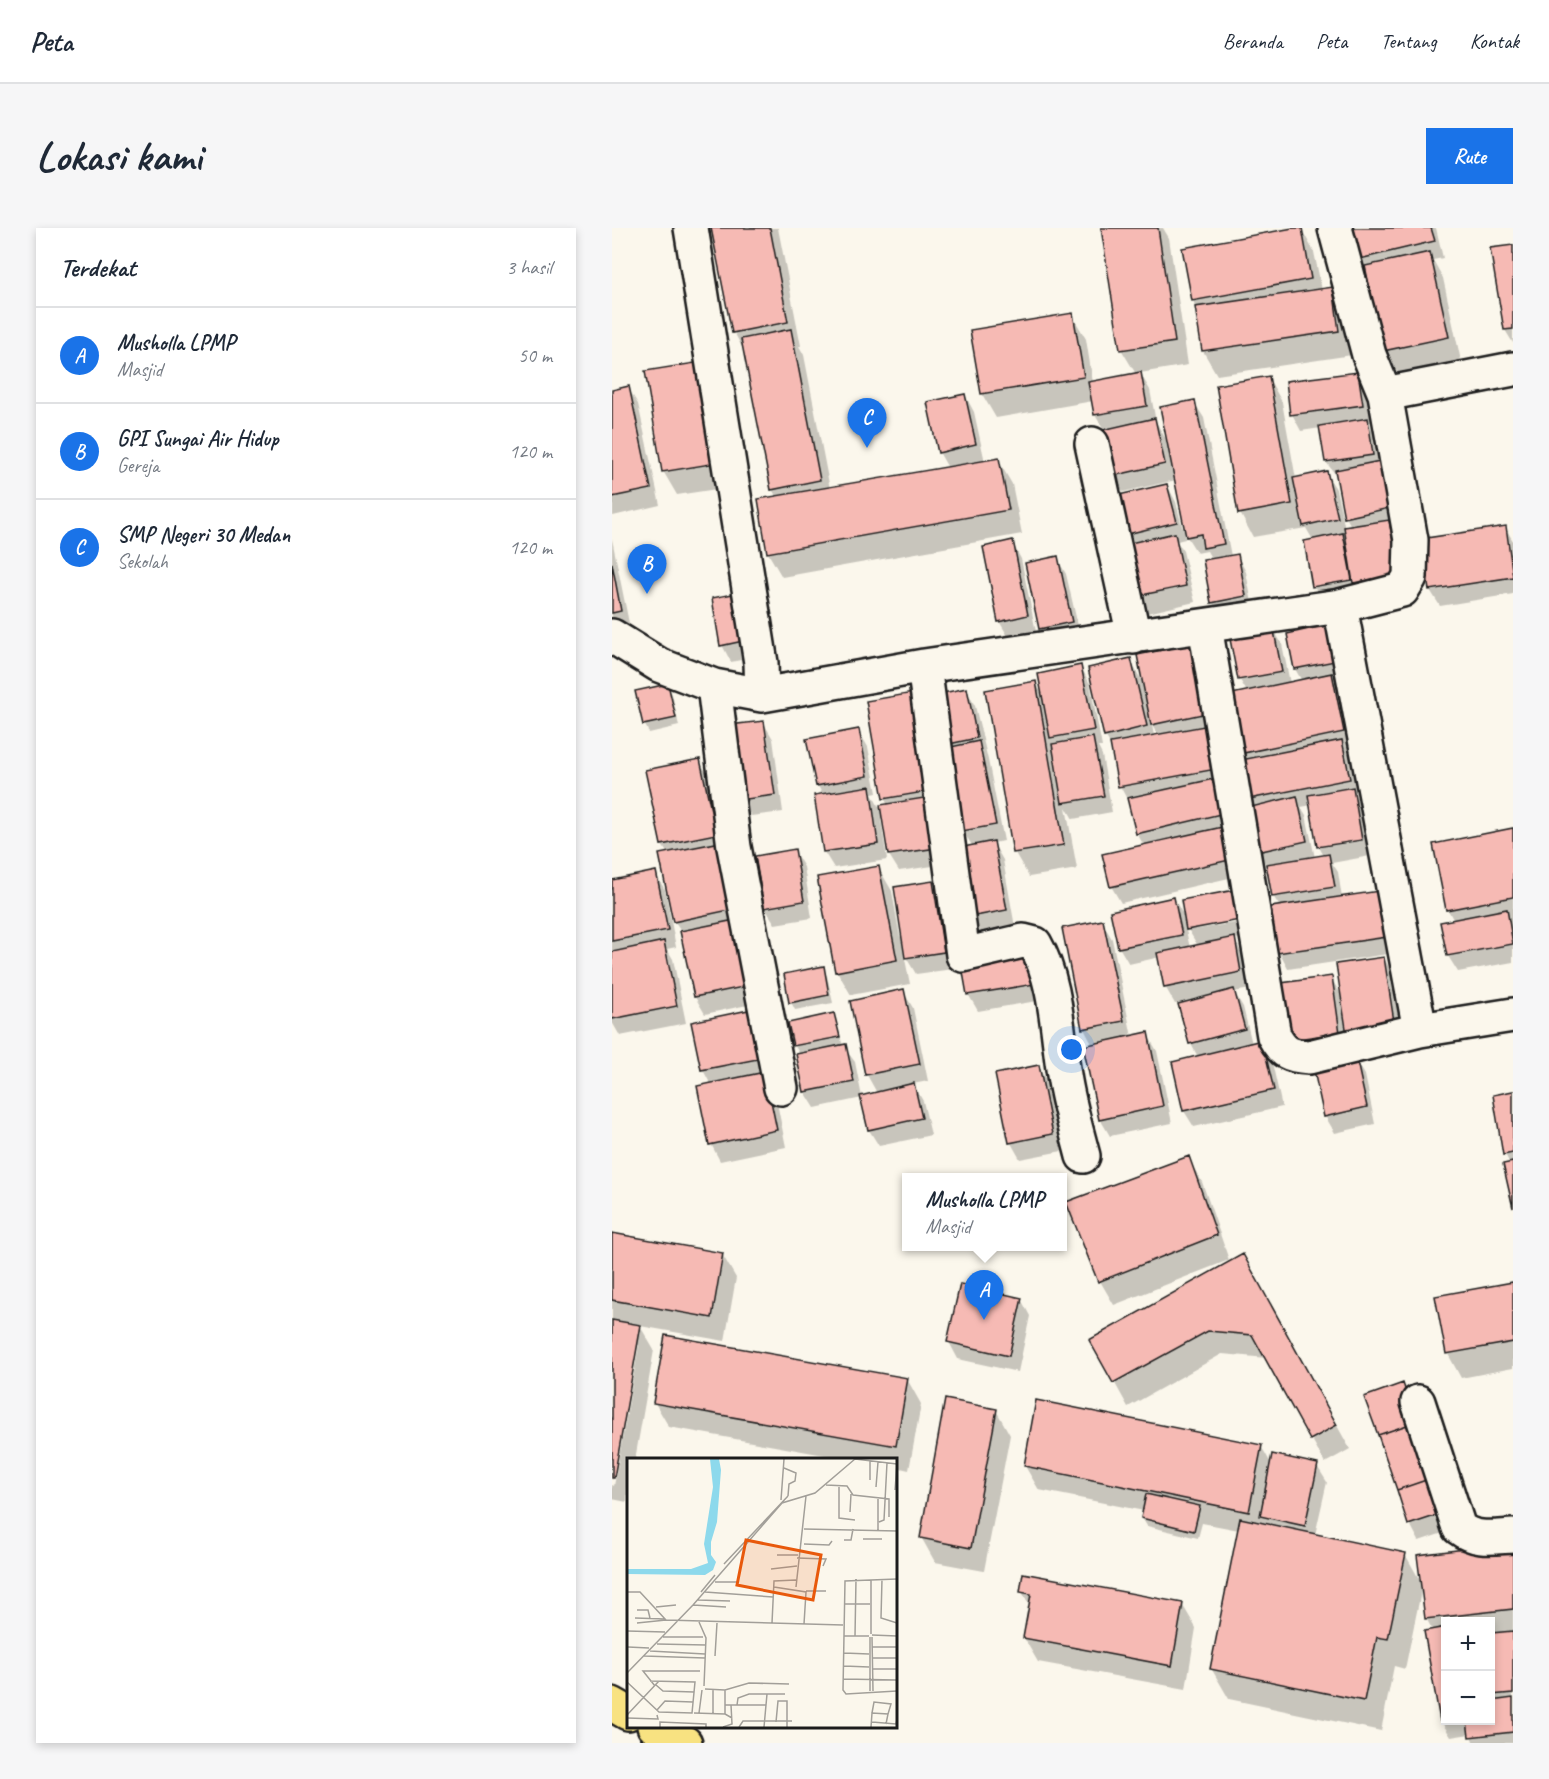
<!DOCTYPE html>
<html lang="id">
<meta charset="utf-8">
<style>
body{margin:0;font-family:Caveat,sans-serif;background:#f6f6f7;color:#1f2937}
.controls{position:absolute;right:18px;bottom:18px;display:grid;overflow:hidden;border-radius:0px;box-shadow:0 3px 9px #0003}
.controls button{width:54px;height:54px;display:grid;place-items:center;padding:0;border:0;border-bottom:2px solid #e0e1e3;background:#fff;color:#1f2937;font:30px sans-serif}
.you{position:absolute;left:460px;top:822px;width:21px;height:21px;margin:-15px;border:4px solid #fff;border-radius:50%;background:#1a73e8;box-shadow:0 0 0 9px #1a73e833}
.badge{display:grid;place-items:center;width:39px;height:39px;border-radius:50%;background:#1a73e8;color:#fff;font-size:20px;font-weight:700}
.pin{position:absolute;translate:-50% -50px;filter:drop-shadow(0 2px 3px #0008)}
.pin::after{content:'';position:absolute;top:32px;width:21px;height:18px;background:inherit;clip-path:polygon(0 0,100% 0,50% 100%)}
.popup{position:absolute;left:290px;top:945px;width:165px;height:78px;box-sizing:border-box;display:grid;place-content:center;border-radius:0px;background:#fff;filter:drop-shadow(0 2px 4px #0005);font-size:20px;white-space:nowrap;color:#747a83}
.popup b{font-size:22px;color:#1f2937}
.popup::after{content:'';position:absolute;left:50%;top:100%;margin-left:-12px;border:12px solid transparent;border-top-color:#fff}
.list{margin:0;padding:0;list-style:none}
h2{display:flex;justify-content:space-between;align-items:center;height:78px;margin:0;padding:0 24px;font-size:26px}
h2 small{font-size:20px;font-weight:400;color:#747a83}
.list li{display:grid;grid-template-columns:39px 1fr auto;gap:18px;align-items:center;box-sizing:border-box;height:96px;padding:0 24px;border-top:2px solid #e0e1e3}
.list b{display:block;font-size:22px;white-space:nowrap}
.list p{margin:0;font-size:20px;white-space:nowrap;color:#747a83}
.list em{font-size:20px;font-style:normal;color:#747a83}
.map{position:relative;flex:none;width:901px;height:1515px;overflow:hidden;border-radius:0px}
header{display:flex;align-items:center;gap:36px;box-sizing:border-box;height:84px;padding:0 30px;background:#fff;border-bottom:2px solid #e0e1e3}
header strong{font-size:28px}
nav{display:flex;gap:33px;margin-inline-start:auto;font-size:21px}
.intro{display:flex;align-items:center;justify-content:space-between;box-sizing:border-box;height:144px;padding:0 36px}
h1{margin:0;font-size:42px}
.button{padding:15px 27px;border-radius:0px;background:#1a73e8;color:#fff;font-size:21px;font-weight:700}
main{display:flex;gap:36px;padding:0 36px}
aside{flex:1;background:#fff;border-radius:0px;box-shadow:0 3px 9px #0003}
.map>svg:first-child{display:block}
.shadow{fill:#0003;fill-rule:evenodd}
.building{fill:#f6bab4;stroke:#1c1c1c;stroke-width:1.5}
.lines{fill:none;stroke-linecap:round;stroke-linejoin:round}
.minor-casing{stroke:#1c1c1c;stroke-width:38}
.major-casing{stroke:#1c1c1c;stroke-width:38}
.minor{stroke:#fbf7ec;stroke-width:33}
.major{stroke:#f8e281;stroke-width:33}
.inset-road{fill:none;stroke:#a29f99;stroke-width:1.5}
.view{fill:#e8590c;fill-opacity:0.15;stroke:#e8590c;stroke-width:3}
.inset-edge{fill:none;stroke:#1c1c1c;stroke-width:3}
</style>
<header>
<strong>Peta</strong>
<nav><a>Beranda</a><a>Peta</a><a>Tentang</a><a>Kontak</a></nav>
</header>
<div class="intro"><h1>Lokasi kami</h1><a class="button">Rute</a></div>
<main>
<aside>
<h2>Terdekat<small>3 hasil</small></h2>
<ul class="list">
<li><span class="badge">A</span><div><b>Musholla LPMP</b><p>Masjid</p></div><em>50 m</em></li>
<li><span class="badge">B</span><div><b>GPI Sungai Air Hidup</b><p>Gereja</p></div><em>120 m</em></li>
<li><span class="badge">C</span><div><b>SMP Negeri 30 Medan</b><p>Sekolah</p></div><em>120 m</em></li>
</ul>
</aside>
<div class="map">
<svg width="901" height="1515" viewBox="0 0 901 1515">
<rect width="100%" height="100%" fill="#fbf7ec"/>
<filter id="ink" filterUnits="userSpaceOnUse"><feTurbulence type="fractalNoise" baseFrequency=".0167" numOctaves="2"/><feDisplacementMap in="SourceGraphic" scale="12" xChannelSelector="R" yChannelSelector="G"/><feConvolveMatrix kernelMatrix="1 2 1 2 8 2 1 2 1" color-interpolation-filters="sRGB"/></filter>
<g filter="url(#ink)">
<path class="shadow" d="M 101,0 L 166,0 L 189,118 L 187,118 L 192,127 L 218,261 L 336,240 L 327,224 L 353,167 L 362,184 L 373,234 L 386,232 L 400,256 L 410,306 L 170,349 L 156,325 L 165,270 L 160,261 L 133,125 L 122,104 Z
M 491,0 L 551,0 L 557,10 L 576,137 L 528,145 L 538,162 L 544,194 L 556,215 L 582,174 L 592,190 L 619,328 L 625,327 L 634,344 L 642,385 L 610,391 L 600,374 L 600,332 L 595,323 L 585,325 L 572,304 L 573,311 L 565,313 L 571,323 L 583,374 L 531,386 L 509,307 L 555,257 L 564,274 L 571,302 L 574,301 L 564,252 L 511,264 L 501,247 L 492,202 L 483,187 L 481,173 L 384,190 L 370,166 L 360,103 L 460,87 L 474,111 L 481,155 L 524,146 L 509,121 Z
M 689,0 L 702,24 L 710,62 L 720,61 L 734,85 L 740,127 L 605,147 L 591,123 L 572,22 Z
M 732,0 L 824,0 L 831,30 L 821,32 L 831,50 L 849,133 L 787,147 L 773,123 L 757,48 L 750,49 Z
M 901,18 L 901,115 L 893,102 L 880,22 Z
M 35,144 L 118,259 L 65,267 L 51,243 Z
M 745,145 L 755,162 L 759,194 L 756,194 L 764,209 L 791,296 L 779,298 L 786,310 L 795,364 L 712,375 L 702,358 L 701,312 L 694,300 L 641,309 L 628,285 L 656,149 L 670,174 L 684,251 L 714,245 L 724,261 L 733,301 L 740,300 L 734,289 L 726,250 L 714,234 L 709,200 L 689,203 L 680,186 ZM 735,307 L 736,317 L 731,308 Z
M 16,160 L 26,176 L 48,277 L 1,288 L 0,163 Z
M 893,299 L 901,313 L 901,366 L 828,378 L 818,362 Z
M 0,311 L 18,400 L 0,403 Z
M 400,314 L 409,331 L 424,404 L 397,410 L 387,393 Z
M 445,330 L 454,346 L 469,411 L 438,418 L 429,401 L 415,337 Z
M 101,371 L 153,427 L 119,434 L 110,417 Z
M 660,399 L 670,416 L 678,455 L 690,453 L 683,441 L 677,407 L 714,399 L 731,450 L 722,452 L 733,471 L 745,528 L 739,529 L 744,568 L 749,577 L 758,628 L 720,635 L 726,644 L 730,670 L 767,664 L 783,725 L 676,741 L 667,724 L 668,679 L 661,668 L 656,641 L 647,624 L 643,579 L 638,570 L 628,525 L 635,464 L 628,452 L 619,407 ZM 700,577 L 707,619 L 712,628 L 703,630 L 694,587 L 689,579 Z
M 527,428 L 609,501 L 593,504 L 601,516 L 630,647 L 509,675 L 499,658 L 532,618 L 525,605 L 517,575 L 508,558 L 501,521 L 494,509 L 518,432 L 531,455 ZM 540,497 L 546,508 L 542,508 Z
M 469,439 L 478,456 L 490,519 L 486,519 L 490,527 L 500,584 L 461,591 L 454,579 L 465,641 L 417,649 L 403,625 L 424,455 L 431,468 Z
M 55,458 L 60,466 L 67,498 L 37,505 L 33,497 Z
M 354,461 L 363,478 L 376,532 L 392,613 L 381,615 L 391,632 L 403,699 L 369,705 L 360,689 L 361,619 L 351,603 L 338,515 Z
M 300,466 L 341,635 L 287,643 L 277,627 L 272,591 L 269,592 L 275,632 L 222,640 L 212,624 L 211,567 L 206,558 L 196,512 L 246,502 L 256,519 L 265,565 L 260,566 L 267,579 L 276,577 L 272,570 Z
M 151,494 L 161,511 L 171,584 L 139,588 L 130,572 Z
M 87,532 L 97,549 L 145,775 L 93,786 L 83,769 L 71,707 L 62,693 L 56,626 L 50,617 Z
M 901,602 L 901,734 L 846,744 L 836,728 L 842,693 L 836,682 L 823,617 Z
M 182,623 L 192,639 L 200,690 L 163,696 L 153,680 L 144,629 Z
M 266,639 L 280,663 L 288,709 L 320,655 L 330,671 L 341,741 L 304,746 L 292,726 L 298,756 L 239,767 L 225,743 Z
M 43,645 L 53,662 L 64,719 L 55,721 L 61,731 L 74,795 L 8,808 L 0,794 L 0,654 Z
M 562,671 L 580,702 L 634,693 L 637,709 L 622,711 L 631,727 L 638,761 L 622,764 L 631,779 L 640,816 L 650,814 L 659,830 L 670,879 L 582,899 L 572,883 L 561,835 L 586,829 L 579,816 L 568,775 L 563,776 L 554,760 L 548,729 L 517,736 L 507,719 ZM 573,698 L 574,698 L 586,718 L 578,720 Z
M 490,694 L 500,711 L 520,809 L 535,806 L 545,823 L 560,895 L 498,908 L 488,891 L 481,818 L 472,801 L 452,702 Z
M 417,724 L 431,772 L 366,783 L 356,766 Z
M 772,730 L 781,747 L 792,816 L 746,823 L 734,801 L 736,822 L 688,828 L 670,756 L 719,750 L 731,770 Z
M 211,740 L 215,748 L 221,775 L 183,782 L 179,774 Z
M 291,763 L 301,780 L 316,853 L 301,856 L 311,873 L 319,907 L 267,918 L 257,902 L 250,870 L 203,880 L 193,864 L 188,827 L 183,818 L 178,796 L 222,787 L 231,818 L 243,834 L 250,869 L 265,865 L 255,847 L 239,774 Z
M 146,782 L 174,919 L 108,933 L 99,916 L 99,857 L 91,842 L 81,795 Z
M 743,830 L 753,847 L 763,896 L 723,905 L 713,888 Z
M 426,839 L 436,855 L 450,923 L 408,931 L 399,915 L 385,847 Z
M 901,865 L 901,974 L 893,937 L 898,936 L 893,926 L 883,868 Z
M 576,930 L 590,954 L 617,1032 L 502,1077 L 488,1053 Z
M 0,1007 L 110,1026 L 124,1050 L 113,1113 L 28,1098 L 42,1122 L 23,1232 L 16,1232 L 15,1274 L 0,1271 L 0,1257 L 2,1258 L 27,1117 L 24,1117 L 0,1253 Z
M 644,1052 L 738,1221 L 713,1235 L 655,1130 L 610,1126 L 516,1179 L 479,1112 Z
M 901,1055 L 901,1140 L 849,1150 L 836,1126 L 825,1069 Z
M 409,1071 L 418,1088 L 406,1144 L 346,1131 L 337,1114 Z
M 295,1151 L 309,1176 L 297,1242 L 284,1239 L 284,1232 L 240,1232 L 57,1199 L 43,1175 Z
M 790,1157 L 800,1174 L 843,1301 L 807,1313 L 798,1296 Z
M 384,1182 L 398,1207 L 372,1343 L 323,1334 L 309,1309 Z
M 649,1218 L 660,1237 L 705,1238 L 715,1254 L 703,1307 L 793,1326 L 810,1356 L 901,1317 L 901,1515 L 862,1515 L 858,1506 L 839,1509 L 829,1493 L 821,1403 L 814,1390 L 810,1359 L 793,1441 L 782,1438 L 769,1503 L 617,1471 L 599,1440 L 627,1302 L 590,1295 L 586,1310 L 535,1298 L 530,1290 L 532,1283 L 427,1262 L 413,1238 ZM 834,1394 L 879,1394 L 879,1492 L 834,1492 Z
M 410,1364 L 570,1376 L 584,1400 L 574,1461 L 426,1434 L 412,1410 L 418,1378 Z"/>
<path class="building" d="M 99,0 L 158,0 L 176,94 L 120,105 Z
M 489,0 L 546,0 L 563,114 L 508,122 Z
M 681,0 L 690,0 L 699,51 L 580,73 L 570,20 Z
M 731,0 L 819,0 L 823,13 L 739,33 Z
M 901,17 L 901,101 L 892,102 L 878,20 Z
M 818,24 L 837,109 L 771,123 L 753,38 Z
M 721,59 L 727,103 L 590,123 L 583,79 Z
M 461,85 L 472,149 L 369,166 L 358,102 Z
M 179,101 L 208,252 L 159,262 L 129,111 Z
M 89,134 L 105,235 L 50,244 L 33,143 Z
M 529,144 L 535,178 L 482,187 L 476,154 Z
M 746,144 L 751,177 L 678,187 L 674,153 Z
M 657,148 L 680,276 L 626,286 L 604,157 Z
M 17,158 L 39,261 L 0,269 L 0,162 Z
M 353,166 L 364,216 L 326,225 L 315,174 Z
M 583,172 L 612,316 L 591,320 L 589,306 L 574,309 L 548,179 Z
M 543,190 L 553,236 L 500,248 L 490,202 Z
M 756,190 L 761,227 L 713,234 L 707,198 Z
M 387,230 L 397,282 L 155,325 L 146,271 Z
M 773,232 L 782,279 L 732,290 L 723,242 Z
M 715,243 L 726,290 L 691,298 L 681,250 Z
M 555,256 L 565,294 L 507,308 L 498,269 Z
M 777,292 L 787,347 L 741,355 L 732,299 Z
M 894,298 L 901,349 L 817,362 L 808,311 Z
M 563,305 L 574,358 L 520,369 L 509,317 Z
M 731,305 L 740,352 L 700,359 L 692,313 Z
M 401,312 L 416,387 L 386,394 L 371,319 Z
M 626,326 L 634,368 L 599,375 L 591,332 Z
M 446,328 L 460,394 L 427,401 L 413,335 Z
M 0,335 L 9,383 L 0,385 Z
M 136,363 L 145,410 L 108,418 L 100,370 Z
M 715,397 L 723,433 L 682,441 L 675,406 Z
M 661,398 L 670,444 L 626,452 L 617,406 Z
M 586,415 L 600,484 L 539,497 L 525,427 Z
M 519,430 L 535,498 L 492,509 L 476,440 Z
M 469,437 L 482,502 L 438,510 L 426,446 Z
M 720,445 L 732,504 L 627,526 L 615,467 Z
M 424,453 L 452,617 L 401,625 L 373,462 Z
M 56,456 L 64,490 L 31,497 L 23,463 Z
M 355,460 L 365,510 L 337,516 L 326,466 Z
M 301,465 L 318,563 L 271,571 L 254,473 Z
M 152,493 L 163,567 L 128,572 L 117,497 Z
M 592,498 L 599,542 L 506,559 L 498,515 Z
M 247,501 L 256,548 L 204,558 L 194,511 Z
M 481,509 L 492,568 L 450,575 L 440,516 Z
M 730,512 L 738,551 L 637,571 L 629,532 Z
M 367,513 L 384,597 L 350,603 L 334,520 Z
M 88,531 L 104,606 L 49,617 L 33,542 Z
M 606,550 L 613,585 L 524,606 L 515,570 Z
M 258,558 L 266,616 L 211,624 L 202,567 Z
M 741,559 L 750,612 L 705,619 L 696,567 Z
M 324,568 L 332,619 L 276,627 L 268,577 Z
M 685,568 L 695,613 L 645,624 L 635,580 Z
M 615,598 L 622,631 L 498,659 L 490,626 Z
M 901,600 L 901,669 L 834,682 L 821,616 Z
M 382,613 L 395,682 L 358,689 L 346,620 Z
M 109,614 L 122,681 L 61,694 L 47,626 Z
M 183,621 L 192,673 L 152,680 L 143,628 Z
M 717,626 L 723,659 L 660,669 L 654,636 Z
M 267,638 L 285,732 L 223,744 L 205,649 Z
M 44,643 L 56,702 L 0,713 L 0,652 Z
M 321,653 L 332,724 L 293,730 L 282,659 Z
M 623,662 L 628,692 L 574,702 L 569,672 Z
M 767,663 L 775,709 L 665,725 L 659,679 Z
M 562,669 L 570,707 L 506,720 L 498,683 Z
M 895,681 L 901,716 L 835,728 L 828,694 Z
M 123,692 L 136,758 L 82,769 L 68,703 Z
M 491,692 L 512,793 L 470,801 L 450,700 Z
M 623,709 L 629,744 L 552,760 L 545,725 Z
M 52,713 L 65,778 L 0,791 L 0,724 Z
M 418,722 L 423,756 L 355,767 L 349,733 Z
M 772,729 L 783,800 L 735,807 L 724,736 Z
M 212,738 L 217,767 L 177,775 L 172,746 Z
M 720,748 L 728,805 L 677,812 L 669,755 Z
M 292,761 L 308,836 L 253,847 L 238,773 Z
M 622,761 L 633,801 L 577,816 L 566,776 Z
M 146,780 L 156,829 L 89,842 L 79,794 Z
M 222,785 L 228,809 L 181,818 L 176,795 Z
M 536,804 L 551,878 L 487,892 L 471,818 Z
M 650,812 L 662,862 L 571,883 L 560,834 Z
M 234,816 L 242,854 L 192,864 L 184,826 Z
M 744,829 L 755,879 L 712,889 L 701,838 Z
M 427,837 L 441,906 L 397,915 L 383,846 Z
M 153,844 L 165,902 L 97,917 L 85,858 Z
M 302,855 L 310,890 L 256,902 L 248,868 Z
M 901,863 L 901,925 L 891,927 L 881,867 Z
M 577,928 L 605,1007 L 486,1054 L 454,974 Z
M 901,934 L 901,980 L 891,936 Z
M 0,1005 L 111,1025 L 100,1090 L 0,1072 Z
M 631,1026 L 725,1197 L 698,1212 L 640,1107 L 596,1103 L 501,1155 L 477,1112 Z
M 901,1054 L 901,1114 L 834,1126 L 823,1068 Z
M 348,1056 L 410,1070 L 397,1128 L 335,1114 Z
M 0,1092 L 29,1097 L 2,1250 L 0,1250 Z
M 53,1107 L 296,1150 L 284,1218 L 41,1175 Z
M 791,1155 L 804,1194 L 766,1207 L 752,1169 Z
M 333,1171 L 385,1181 L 359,1320 L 308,1310 Z
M 424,1172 L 650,1217 L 637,1284 L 412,1238 Z
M 804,1194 L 823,1249 L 785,1262 L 766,1207 Z
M 660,1226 L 706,1236 L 693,1298 L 648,1288 Z
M 823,1249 L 835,1284 L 796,1297 L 785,1262 Z
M 534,1266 L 588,1278 L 582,1303 L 529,1290 Z
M 628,1290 L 794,1325 L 776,1411 L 765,1409 L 752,1473 L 598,1441 Z
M 901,1315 L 901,1381 L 813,1391 L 805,1327 Z
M 411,1345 L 571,1375 L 560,1438 L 411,1410 L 419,1366 L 408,1364 Z
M 834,1399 L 834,1492 L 828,1493 L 812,1403 Z
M 901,1403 L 901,1465 L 879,1467 L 879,1405 Z
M 901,1470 L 901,1504 L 857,1509 L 855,1492 L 879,1492 L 879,1473 Z"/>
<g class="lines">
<g class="minor-casing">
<path id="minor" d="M 79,0 L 149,435 L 150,467
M 723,0 L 757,127 L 773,166
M 480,216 L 522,409
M 728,378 L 808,802
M 593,398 L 662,808 C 671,825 678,828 697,829 L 808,802 L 901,787
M 0,408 L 47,437 L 102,458 L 150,467 L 312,438 L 728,378 L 790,362 L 798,349 L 799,312 L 773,166 L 901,141
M 312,438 L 351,727 L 411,713 L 423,716 C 445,754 445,805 452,847 C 456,874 464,901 471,928
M 102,458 L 122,619 L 169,860
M 806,1174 L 847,1300 C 864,1313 881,1309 901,1308"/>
</g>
<g class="major-casing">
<path id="major" d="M 0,1476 L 16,1485
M 42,1498 L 73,1515"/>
</g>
<use href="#minor" class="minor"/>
<use href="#major" class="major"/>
</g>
</g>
<g transform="translate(15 1230)">
<rect width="270" height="270" fill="#fbf7ec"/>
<path d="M 83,1 L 92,1 L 94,12 L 90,64 L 84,84 L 84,97 L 89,104 L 86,112 L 78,117 L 0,116 L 0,111 L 64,111 L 81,105 L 77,86 L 86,29 Z" fill="#8dd9ec"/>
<path class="inset-road" d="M 228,1 L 270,6M 157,10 L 169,15 L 168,23 L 162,26 L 161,38M 243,22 L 243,3M 199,27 L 220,28 L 226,37 L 262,41 L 262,59M 212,29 L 212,60 L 228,62M 249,29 L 251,4M 268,32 L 270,6M 251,41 L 251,73M 154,42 L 157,1M 223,54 L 224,36M 252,64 L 257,62 L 260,5M 177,71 L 270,73M 236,81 L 255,81M 217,82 L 224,82 L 226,71M 177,86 L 202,87 L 205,83M 150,97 L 171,97M 170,100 L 199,101 L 196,108M 97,106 L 161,38M 144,111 L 170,108M 255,121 L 254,160 L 270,165M 270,121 L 218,123 L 216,232 L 219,236 L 270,233M 88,124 L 111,124M 147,129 L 179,134 L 177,166M 169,129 L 179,38M 179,133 L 199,133M 0,134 L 13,134 L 39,162 L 216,167M 74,134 L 88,117M 78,134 L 146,139M 71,142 L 103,143M 218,146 L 243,146M 66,147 L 99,149M 29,149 L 49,147M 10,152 L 21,152 L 23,160M 8,160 L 38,161M 72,164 L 79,180 L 77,228M 10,165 L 39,162M 145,165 L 147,123 L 169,122M 0,173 L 38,174M 244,176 L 244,122M 245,177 L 270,178M 217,178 L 242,178M 228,178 L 229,121M 36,179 L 76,179M 245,179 L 246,233M 30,186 L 79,187M 1,189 L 22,190M 245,189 L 270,189M 23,193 L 78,196M 217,195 L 242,196M 17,198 L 78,200M 88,198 L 90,165M 245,200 L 270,200M 217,208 L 242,209M 245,211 L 270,211M 0,215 L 66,147 L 155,45 L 188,35 L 228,1M 216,221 L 270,222M 0,224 L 32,254 L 65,255 L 68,224 L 23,223M 29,227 L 36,233 L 67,234M 28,228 L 16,213 L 73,213M 78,231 L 98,232 L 122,225 L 162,226M 98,232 L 98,256 L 105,260M 243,233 L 243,179M 98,247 L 139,247M 110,247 L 111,240 L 122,236 L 158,236M 30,252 L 38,243 L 66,244M 67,255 L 98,256M 72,255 L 75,232M 245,255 L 247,244 L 264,246 L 261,256M 86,256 L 86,232M 0,257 L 32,223M 0,260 L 31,261 L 30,257M 149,264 L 151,243 L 160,243 L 160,269M 245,264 L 269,266 L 270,262M 33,269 L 33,264 L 79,266 L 79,269M 96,269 L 105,266 L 104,247M 112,269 L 116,263 L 165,263M 137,269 L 140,236M 244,269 L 245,255 L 261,256 L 259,266"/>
<path class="view" d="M 119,82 L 194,97 L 186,142 L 110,127 Z"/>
<rect width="270" height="270" class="inset-edge"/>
</g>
</svg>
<div class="controls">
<button>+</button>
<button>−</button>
</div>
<div class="you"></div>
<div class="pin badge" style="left:372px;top:1092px">A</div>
<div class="popup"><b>Musholla LPMP</b>Masjid</div>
<div class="pin badge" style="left:35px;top:366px">B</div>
<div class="pin badge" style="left:255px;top:220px">C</div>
</div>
</main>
